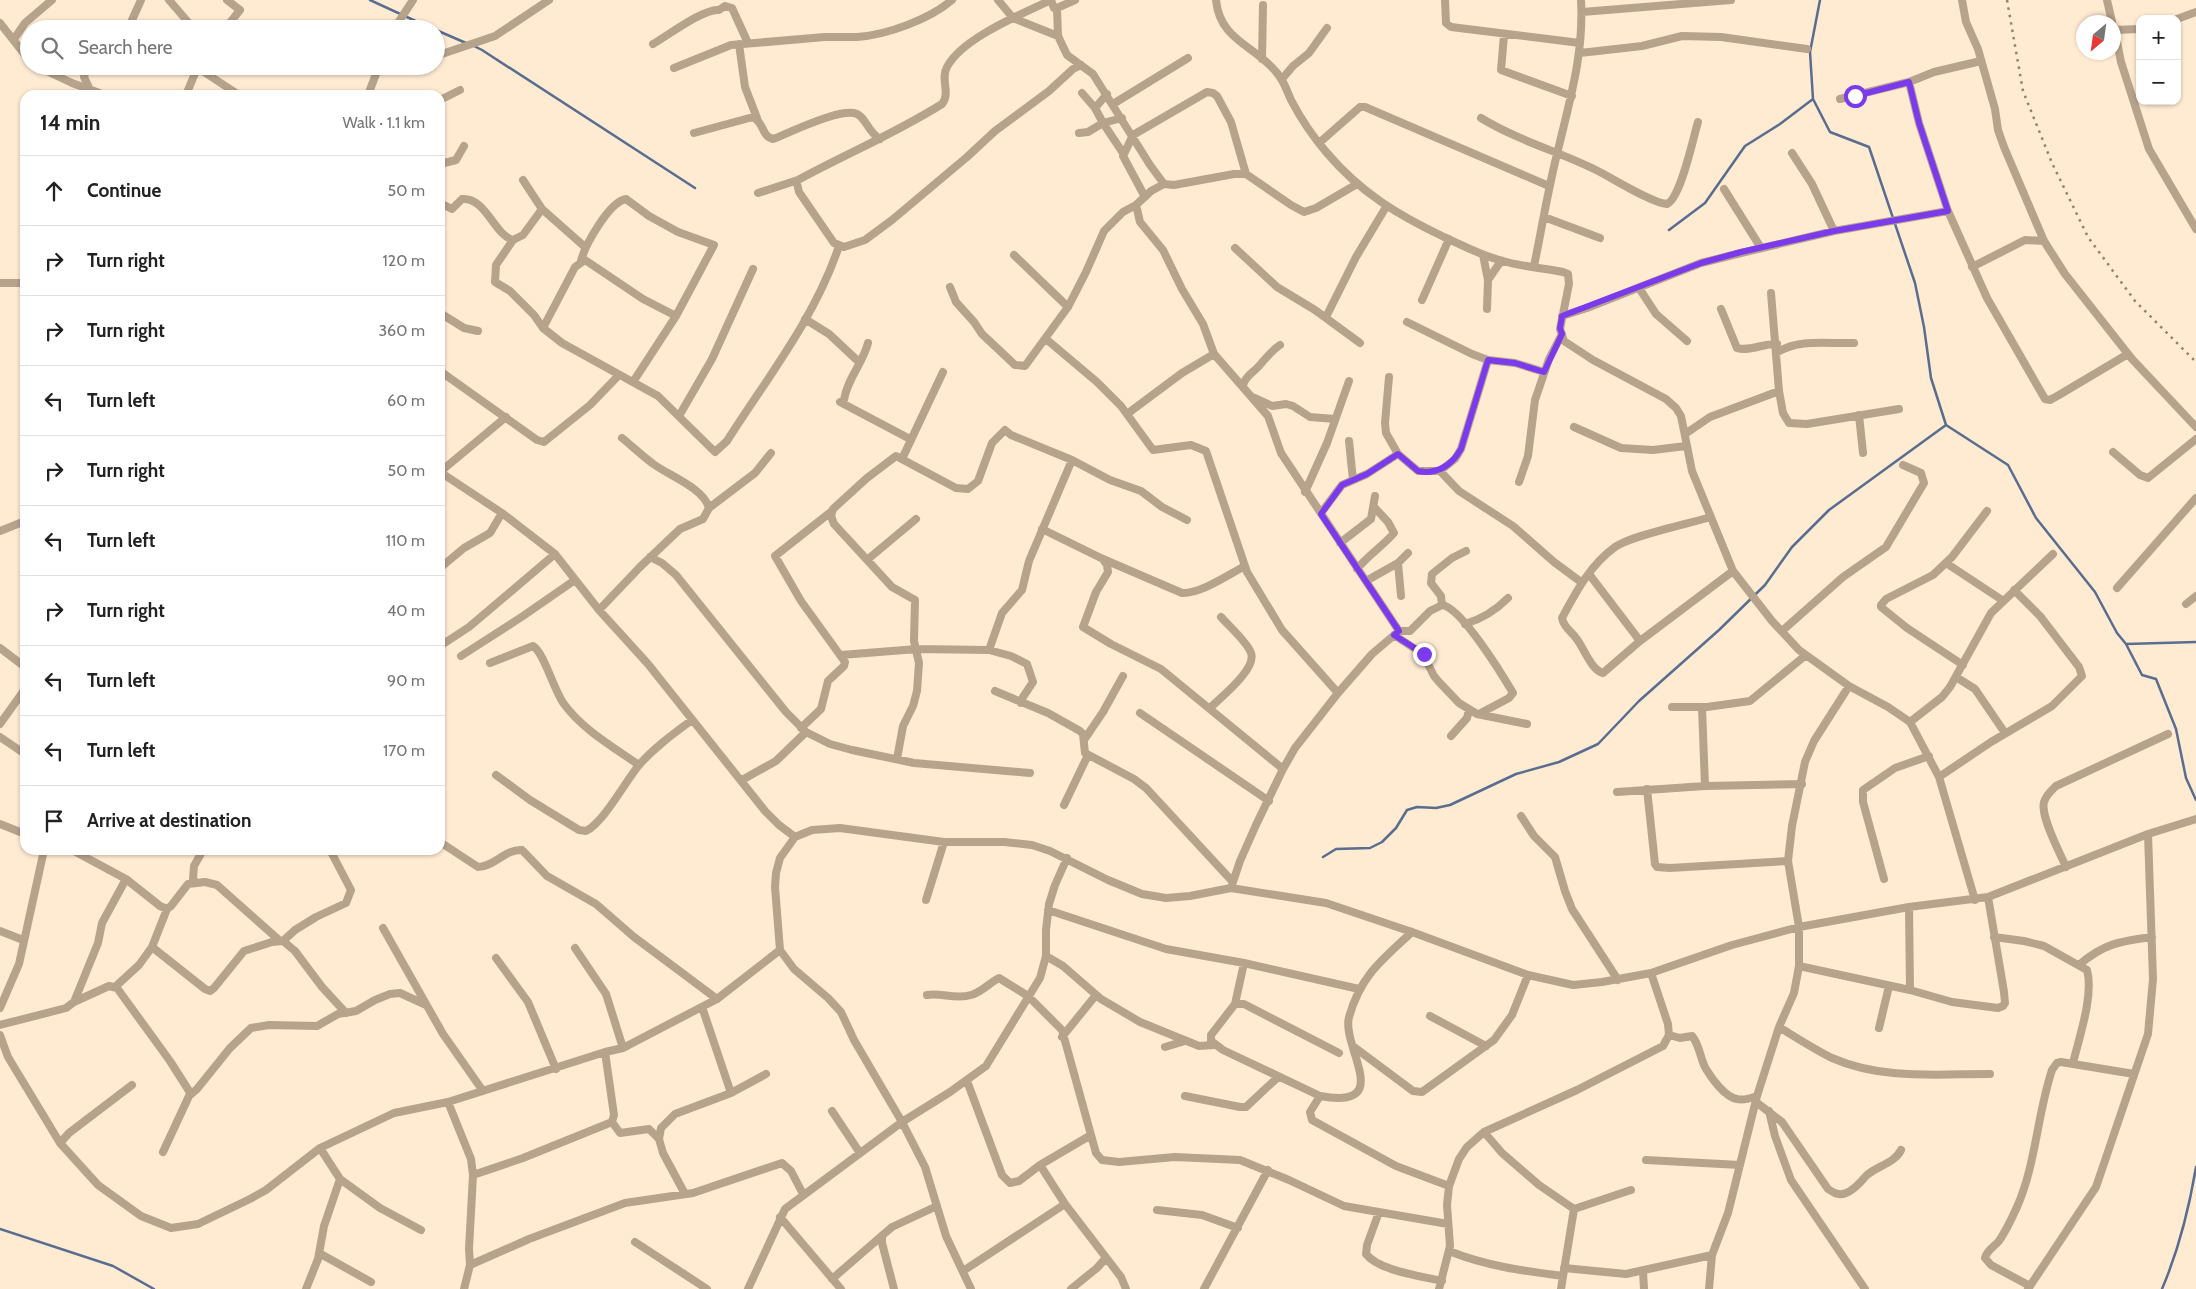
<!DOCTYPE html>
<meta charset="utf-8">
<style>
body{margin:0;font-family:Cabin,sans-serif;background:#f2f2f2;color:#222}
.controls{position:absolute;right:15px;top:15px;display:grid;overflow:hidden;border-radius:10px;box-shadow:0 1px 4px #0004}
.controls button{width:45px;height:45px;display:grid;place-items:center;padding:0;border:0;border-bottom:1px solid #e0e0e0;background:#fff;color:#222;font:25px sans-serif}
.compass{position:absolute;left:2076px;top:15px;width:45px;height:45px;border-radius:50%;background:#fff;box-shadow:0 1px 4px #0004;rotate:209deg}
.stop{position:absolute;width:15px;height:15px;margin:-11px;border:4px solid #7c3aed;border-radius:50%;background:#fff}
.stop.end{background:#7c3aed;border-color:#fff;box-shadow:0 1px 5px #0008}
.list{margin:0;padding:0;list-style:none}
h2{display:flex;justify-content:space-between;align-items:center;height:65px;margin:0;padding:0 20px;font-size:21px}
h2 small{font-size:16px;font-weight:400;color:#767676}
.list li{display:grid;grid-template-columns:32px 1fr auto;gap:15px;align-items:center;box-sizing:border-box;height:70px;padding:0 20px;border-top:1px solid #e0e0e0}
.list b{display:block;font-size:19px;white-space:nowrap}
.list em{font-size:16px;font-style:normal;color:#767676}
.icon{flex:none;width:28px;height:28px;fill:none;stroke:currentColor;stroke-width:2;stroke-linecap:round;stroke-linejoin:round}
.map{position:relative;flex:none;width:2196px;height:1289px;overflow:hidden}
.search{position:absolute;background:#fff;box-shadow:0 1px 4px #0004;left:20px;top:20px;width:425px;height:55px;display:flex;align-items:center;gap:12px;box-sizing:border-box;padding:0 18px;border-radius:28px;color:#767676;font-size:19px}
.panel{position:absolute;background:#fff;box-shadow:0 1px 4px #0004;left:20px;top:90px;width:425px;height:765px;border-radius:15px}
.map>svg:first-child{display:block}
.lines{fill:none;stroke-linecap:round;stroke-linejoin:round}
.stream{stroke:#586d90;stroke-width:2.5}
.minor{stroke:#b7a28c;stroke-width:8}
.rail{stroke:#918373;stroke-width:2.5;stroke-dasharray:2.5 5;stroke-linecap:butt}
.route{stroke:#7c3aed;stroke-width:6}
</style>
<div class="map">
<svg width="2196" height="1289" viewBox="0 0 2196 1289">
<rect width="100%" height="100%" fill="#ffead2"/>
<g class="lines">
<path class="stream" d="M 370,0 L 433,29
M 1820,0 L 1810,52 L 1813,99 L 1830,132 L 1869,147 L 1915,283 L 1924,327 L 1931,378 L 1946,425 L 2008,465 L 2036,518 L 2095,592 L 2117,633 L 2126,644 L 2142,675 L 2156,679 L 2176,729 L 2186,778 L 2196,800
M 436,30 L 466,43
M 474,46 L 482,50 L 695,188
M 1669,230 L 1705,203 L 1745,146 L 1780,124 L 1813,99
M 2126,644 L 2196,642
M 1323,857 L 1336,849 L 1370,848 L 1382,842 L 1396,828 L 1407,810 L 1417,807 L 1436,808 L 1450,805 L 1516,774 L 1559,762 L 1598,744 L 1639,701 L 1719,630 L 1765,585 L 1792,547 L 1829,510 L 1946,425
M 0,1229 L 113,1266 L 154,1289
M 2162,1289 C 2179,1249 2189,1209 2196,1167"/>
<path class="minor" d="M 169,0 L 194,29
M 998,0 L 1013,18 L 1058,36 L 1067,55 L 1093,74 L 1150,165 L 1164,184 L 1174,185 L 1234,174 L 1246,174 L 1291,205 L 1304,212 L 1316,208 L 1357,184
M 1051,0 C 1022,14 962,38 947,67 C 940,79 951,93 942,104 C 896,133 846,154 798,180 L 797,183 L 799,192 L 834,243 L 844,247 L 865,240 L 892,220 L 967,157 L 995,131 L 1049,91 L 1073,69 L 1081,65
M 1051,0 L 1054,8 L 1057,8 L 1058,36
M 1216,0 C 1220,41 1255,45 1277,73 C 1284,81 1287,91 1291,100 C 1301,119 1313,137 1327,153 C 1361,193 1398,215 1444,237 C 1464,246 1482,256 1503,261 C 1523,267 1544,268 1563,272 L 1568,274 L 1569,284 L 1560,329 L 1564,341 L 1593,360 L 1666,399 L 1676,408 L 1681,416 L 1692,471 L 1733,571 L 1772,621 L 1799,650 L 1849,686 L 1888,707 L 1910,722 L 1939,777 L 1975,900
M 1445,0 L 1446,23 L 1451,27 L 1580,43
M 1962,0 L 1966,22 L 1978,49 L 1995,109 L 1998,130 L 2004,147 L 2044,241 L 2065,274 L 2132,359 L 2196,427
M 2107,0 L 2112,22
M 1057,8 L 1075,0
M 1582,12 L 1731,0
M 2177,19 L 2196,12
M 0,23 L 29,60
M 2114,27 L 2121,62 L 2149,149 L 2196,229
M 128,29 L 141,0
M 225,29 L 240,10 L 227,0
M 394,29 L 413,0
M 2114,30 L 2140,29
M 1504,35 L 1501,70 L 1572,96
M 14,39 L 25,23 L 52,0
M 653,44 C 667,36 704,8 719,10 L 725,6 L 732,8 L 748,43
M 739,44 L 745,87 L 757,118
M 1580,53 L 1642,46 L 1682,36 L 1721,37 L 1807,49
M 436,56 L 495,36 L 549,0
M 1262,59 L 1263,5
M 36,66 L 72,83 L 105,95
M 87,66 L 84,77 L 90,90
M 198,68 L 239,95
M 674,68 L 731,45 L 825,37 L 857,37 C 887,35 930,19 952,0
M 1282,79 L 1293,66 L 1309,53 L 1327,28
M 1909,82 L 1919,123 L 1948,211 L 1987,298 L 2045,399 L 2050,400 L 2059,395 L 2128,354
M 186,95 L 198,66
M 368,95 L 379,66
M 1840,99 L 1909,82 L 1934,72 L 1981,61
M 440,100 L 460,90
M 1113,104 L 1188,58
M 1095,108 L 1107,94
M 1122,118 L 1103,123 L 1123,153
M 1481,118 C 1517,140 1557,151 1594,169 C 1611,177 1651,203 1667,204 C 1681,198 1693,138 1698,122
M 694,133 L 753,117 C 764,122 761,136 773,139 C 789,133 841,107 857,114 C 866,118 868,132 880,139
M 1079,133 L 1088,132 L 1103,123 L 1095,108 L 1082,93
M 1319,143 L 1360,107 L 1365,107 L 1549,186
M 1792,153 L 1812,184 L 1834,231
M 440,159 L 444,163 L 456,160 L 464,146
M 523,180 L 542,209 L 585,247
M 1724,189 L 1761,248
M 758,193 L 798,180
M 1145,197 L 1123,156 L 1133,135 L 1207,92 L 1213,93 L 1217,96 L 1231,122 L 1246,174
M 440,203 L 452,209 L 462,199 C 486,197 494,235 513,240 L 523,235 L 542,209
M 1136,205 L 1140,222 L 1163,250 L 1182,289 L 1203,324 L 1214,354 L 1268,416 L 1281,453 L 1399,631
M 1544,217 L 1600,238
M 513,240 L 496,265 L 495,282 L 510,291 L 534,315 L 543,328 L 562,343 L 658,396 L 715,452 L 727,441 C 767,378 815,318 839,246
M 1235,248 L 1277,287 L 1315,310 L 1360,343
M 1014,255 L 1068,307
M 1483,255 L 1488,280 L 1487,309
M 581,261 C 585,245 609,202 626,199 L 649,216 L 678,232 L 714,245 L 676,316 L 633,382
M 1534,266 C 1542,228 1548,189 1558,150 C 1570,99 1584,54 1581,0
M 1972,267 L 2025,240 L 2044,241
M 1488,280 L 1501,261
M 0,283 L 25,283
M 950,287 L 956,302 L 974,322 L 982,334 L 1015,365 L 1025,366 L 1068,307 L 1086,272 L 1104,231 L 1123,212 L 1136,205 L 1151,191 L 1164,184
M 1639,288 L 1656,314 L 1687,341
M 1771,293 L 1779,391 L 1783,413 L 1789,423 L 1807,424 L 1899,409
M 1422,300 L 1449,239
M 1721,309 L 1737,348 C 1749,352 1764,343 1777,344
M 440,313 L 464,328 L 478,331
M 1562,316 L 1587,308 L 1701,263 L 1741,253 L 1834,231 L 1948,211
M 1326,317 L 1356,257 L 1386,207
M 805,319 L 829,334 L 859,362
M 1407,322 L 1472,354 L 1488,360 L 1515,363 L 1544,372
M 543,328 L 575,267 L 585,260 L 643,299 L 676,316
M 1046,339 L 1097,382 L 1121,406 L 1153,450 L 1191,445 L 1206,451 L 1247,572 L 1282,630 L 1338,693
M 868,343 C 863,363 847,379 844,400 L 840,402 L 910,439
M 1776,353 C 1799,338 1828,344 1854,343
M 440,371 L 537,440 L 544,442 L 590,405 L 619,375
M 1389,377 L 1385,423 L 1386,433 L 1398,454 L 1418,471 L 1440,471 L 1455,459 L 1461,449 L 1488,360
M 1243,385 C 1246,375 1253,373 1259,366 C 1266,358 1271,351 1280,345
M 1255,398 L 1272,406 L 1286,404 L 1293,406 L 1310,417 L 1335,419
M 1127,414 L 1182,373 L 1214,354
M 1859,415 L 1863,453
M 679,416 L 712,359 L 753,269
M 1574,427 L 1621,448 L 1653,450 L 1686,446
M 1685,434 L 1710,417 L 1779,391
M 622,438 C 632,446 641,455 652,463 C 667,475 703,487 709,508
M 1349,441 L 1353,480
M 2113,452 L 2140,475 L 2148,478 L 2196,439
M 902,459 L 943,372
M 1440,471 L 1459,491 L 1513,526 L 1554,562 L 1581,582
M 440,472 L 502,513 L 555,554 L 599,610 L 648,664 L 765,811 L 779,825 L 795,837
M 440,472 L 506,417
M 1519,482 L 1528,456 L 1535,400 L 1549,359 L 1562,334
M 1305,492 L 1327,443 L 1349,381
M 1321,513 L 1342,485 L 1367,474 L 1398,454
M 1711,517 C 1691,523 1629,536 1615,547 C 1590,565 1576,592 1562,618 C 1564,628 1571,631 1576,638 C 1584,648 1591,670 1603,673 L 1640,641 L 1733,571
M 1042,529 L 1103,559 L 1182,593 C 1200,594 1228,575 1245,566
M 0,531 L 25,521
M 1340,543 L 1371,519 L 1375,496
M 650,557 L 662,563 L 676,575 L 786,712 L 806,732 L 830,744 L 852,750 L 914,763 L 1030,773
M 1103,559 L 1107,565 L 1108,572 L 1096,592 L 1083,627 L 1111,644 L 1161,669 L 1283,769
M 867,560 L 916,519
M 1398,563 L 1401,596
M 1946,563 L 2002,600
M 440,568 L 464,548 L 490,533 L 502,513
M 1357,569 C 1369,554 1382,547 1394,533 L 1388,522 L 1374,507
M 1589,574 L 1640,641
M 1366,581 L 1398,563 L 1408,553
M 2117,588 L 2196,498
M 2186,604 L 2196,596
M 1442,605 L 1441,596 L 1431,583 L 1432,574 L 1452,558 L 1466,551
M 599,610 L 640,567 L 680,529 L 703,519 L 709,508 L 755,473 L 771,453
M 1465,624 C 1482,619 1496,610 1508,598
M 1782,631 L 1843,577 L 1886,547 L 1924,483 L 1921,473 L 1903,465
M 1394,635 L 1423,654 L 1434,676 L 1439,682 L 1459,703 L 1477,714 L 1527,724
M 440,646 L 469,627 L 555,554
M 0,648 L 25,667
M 989,650 L 1002,613 L 1022,590 L 1029,561 L 1072,460
M 841,655 L 917,649 L 989,650 L 1011,656 L 1027,664 L 1033,682 L 1023,697 L 1021,703
M 461,656 L 523,616 L 575,580
M 490,663 L 533,646 C 544,652 554,691 564,704 C 582,729 613,747 639,765
M 1963,665 L 1907,628 L 1881,607 L 1881,605 L 1886,599 L 1933,575 L 1952,557 L 1987,511
M 1956,677 L 1975,689 L 2005,733
M 995,691 L 1048,713 L 1080,731 L 1083,734 L 1085,753 L 1134,779 L 1146,788 L 1232,881
M 1672,707 L 1707,707 L 1750,701 L 1806,655
M 1702,707 L 1705,786
M 1210,708 C 1220,698 1257,669 1251,653 C 1248,643 1229,626 1221,617
M 1140,713 L 1269,801
M 1910,722 L 1942,697 L 1950,687 L 1991,613 L 2053,554
M 0,724 L 25,689
M 801,728 L 821,709 L 828,681 L 844,666 L 845,662 L 801,601 L 775,556 L 832,511
M 1451,736 L 1467,718 L 1469,710
M 0,737 L 25,754
M 1084,740 L 1103,712 L 1123,676
M 897,759 L 903,726 L 913,706 L 917,691 L 919,663 L 914,641 L 915,600 L 892,587 L 834,524 L 831,516 L 833,509 L 867,478 L 896,456 L 956,488 L 968,489 L 978,481 L 992,443 L 1005,430 L 1011,435 L 1072,460 L 1110,480 L 1141,491 L 1162,507 L 1187,520
M 496,775 L 530,800 L 579,830 L 586,831 C 604,822 625,782 639,765 C 655,747 673,734 692,720
M 1939,777 L 1991,742 L 2052,706 L 2082,676 L 2079,667 L 2040,616 L 2014,590
M 742,780 L 776,761 L 806,732
M 1647,789 L 1655,864 L 1657,867 L 1670,868 L 1788,861
M 1617,792 L 1705,786 L 1802,784
M 1064,805 L 1088,755
M 1521,816 L 1534,836 L 1555,857 L 1565,891 L 1572,909 L 1618,980
M 0,824 L 25,834
M 440,842 L 478,867 C 494,867 505,849 522,850 L 547,876 L 596,904 L 634,937 L 717,999
M 72,850 L 126,879 L 160,906 L 167,909 L 171,906 L 188,884 L 205,882 L 217,885 L 279,940
M 2066,867 C 2060,853 2040,816 2044,802 C 2046,795 2051,791 2056,786 L 2168,734
M 1884,879 L 1863,802 L 1863,790 L 1895,768 L 1929,756
M 196,882 L 193,879 L 194,866 L 203,850
M 1231,888 L 1240,861 L 1256,825 L 1283,769 L 1295,748 L 1338,693 L 1372,654 L 1399,631 L 1410,631 L 1430,611 L 1442,605 C 1461,607 1503,676 1513,693 L 1509,698 L 1479,714
M 926,900 L 944,842
M 1048,910 L 1166,949 L 1244,963 L 1359,989
M 383,928 L 443,1034 L 483,1091
M 0,931 L 23,940
M 1994,937 L 2024,941 L 2044,946 L 2087,970 C 2094,995 2079,1038 2073,1063
M 283,941 L 295,930 L 316,917 L 346,903 L 351,890 L 330,850
M 152,947 L 205,989 L 210,991 L 214,988 L 244,951 L 272,942 L 283,941 L 295,951 L 322,987 L 346,1013
M 575,948 L 606,994 L 623,1048
M 1046,956 L 1063,966 L 1101,999 L 1140,1022 L 1199,1046 L 1214,1045
M 496,958 L 528,1002 L 556,1069
M 1244,963 L 1235,1004 L 1211,1035 L 1211,1041 L 1223,1050 L 1320,1096 C 1396,1110 1341,1047 1349,1017 C 1361,975 1382,960 1412,932
M 2079,965 C 2103,944 2120,941 2152,937
M 1799,966 L 1910,990 L 1909,907
M 115,987 L 139,965 L 152,947 L 167,909
M 1910,990 L 1952,1002 L 1998,1008 L 2003,1006 L 2005,1003 L 2004,992 L 1988,897
M 927,995 C 940,992 956,1000 971,995 C 982,992 989,983 999,978 L 1028,996 L 1062,1030 L 1091,1135 L 1096,1153 L 1102,1160 L 1119,1162 L 1175,1157 L 1240,1160 L 1289,1180 L 1344,1206 L 1448,1224
M 74,1002 L 109,986 L 117,988 L 170,1061 L 191,1094
M 1235,1004 L 1244,1004 L 1339,1053
M 702,1007 L 731,1093
M 0,1008 L 19,964 L 44,850
M 1430,1016 L 1486,1046
M 0,1025 L 66,1008 L 74,1002 L 98,943 L 102,923 L 126,879
M 1779,1027 C 1797,1038 1814,1049 1832,1058 C 1882,1080 1937,1074 1990,1074
M 1879,1028 L 1889,986
M 0,1035 L 8,1057 L 60,1143 L 98,1185 L 141,1216 L 171,1228 L 198,1224 L 250,1199 L 266,1190 L 320,1148 L 394,1113 L 448,1102 L 605,1052 L 623,1048 L 717,999 L 780,950
M 1669,1035 L 1680,1038 L 1692,1036 C 1700,1045 1700,1059 1706,1069 C 1712,1079 1725,1097 1737,1099 C 1744,1101 1751,1098 1757,1096
M 1062,1037 L 1096,995
M 1165,1047 L 1185,1041
M 1354,1047 L 1413,1091 L 1422,1092 L 1494,1040 L 1512,1015 L 1528,975
M 967,1081 L 1002,1175 L 1010,1183 L 1019,1181 L 1040,1165 L 1091,1135
M 1185,1096 L 1240,1107 L 1246,1107 L 1278,1077
M 1320,1096 L 1310,1112 L 1312,1120 L 1396,1166 L 1449,1186
M 448,1102 L 471,1159 L 473,1175 L 469,1249 L 470,1265 L 464,1289
M 1756,1102 L 1782,1122 L 1828,1189 C 1834,1193 1839,1196 1846,1193 C 1856,1189 1860,1182 1867,1175 C 1877,1166 1895,1163 1901,1150
M 832,1111 L 860,1153
M 1769,1111 L 1775,1136 L 1791,1180 L 1865,1289
M 612,1122 L 620,1133 L 649,1129 L 659,1139 L 663,1153 L 685,1194
M 1484,1132 L 1502,1153 L 1539,1185 L 1574,1209 L 1561,1289
M 659,1139 L 661,1128 L 675,1114 L 731,1093 L 766,1074
M 60,1143 L 69,1133 L 132,1085
M 320,1148 L 340,1179 L 380,1208 L 421,1230
M 163,1152 L 189,1096 L 197,1089 L 230,1048 L 251,1028 L 269,1025 L 317,1026 L 338,1014 L 356,1011 L 375,1000 L 390,994 L 400,993 L 424,1004
M 1646,1160 L 1740,1165
M 1040,1165 L 1065,1204 L 1121,1277 L 1126,1289
M 473,1175 L 523,1158 L 612,1122 L 614,1115 L 605,1052
M 1574,1209 L 1631,1190
M 1157,1210 L 1202,1215 L 1238,1228
M 1379,1212 L 1367,1245 L 1366,1254 C 1379,1271 1422,1276 1442,1281
M 780,1217 L 841,1289
M 882,1237 L 882,1243 L 894,1289
M 635,1242 L 707,1289
M 1449,1251 C 1486,1266 1524,1271 1563,1276
M 319,1253 L 371,1282
M 470,1265 L 529,1239 L 625,1203 L 693,1193 L 782,1163 L 791,1171 L 803,1194
M 1564,1268 L 1626,1274 L 1712,1255
M 963,1271 L 1065,1204
M 1643,1271 L 1644,1289
M 832,1279 L 892,1227 L 937,1206
M 2030,1286 L 1991,1265 L 1985,1258 C 1987,1250 1994,1247 1999,1241 C 2006,1231 2012,1218 2017,1207 C 2036,1164 2037,1115 2052,1070 L 2057,1063 L 2061,1062 L 2134,1074
M 306,1289 L 318,1259 L 324,1226 L 340,1179
M 748,1289 L 785,1209 L 902,1122 L 950,1092 L 986,1066 L 1040,978 L 1046,956 L 1046,930 L 1049,904 L 1055,885 L 1067,858
M 971,1289 L 946,1236 L 925,1167 L 902,1122 L 854,1040 L 841,1012 L 828,998 L 794,969 L 780,950 L 775,887 L 776,873 L 780,858 L 795,837 L 812,830 L 840,828 L 944,842 L 1004,842 L 1032,845 L 1050,851 L 1108,880 L 1142,894 L 1166,898 L 1190,896 L 1231,888 L 1326,903 L 1412,932 L 1528,975 L 1573,985 L 1602,982 L 1651,973 L 1732,945 L 1799,927 L 1909,907 L 1988,897 L 2148,834 L 2196,819
M 1071,1289 L 1097,1268 L 1105,1259
M 1204,1289 L 1268,1170
M 1439,1289 L 1450,1246 L 1447,1205 L 1449,1186 L 1459,1159 L 1467,1147 L 1484,1132 L 1577,1090 L 1663,1046 L 1669,1035 L 1668,1024 L 1651,973
M 1709,1289 L 1712,1255 L 1728,1213 L 1757,1096 L 1779,1027 L 1794,993 L 1799,966 L 1799,927 L 1788,861 L 1792,826 L 1805,762 L 1814,741 L 1849,686
M 2028,1289 L 2096,1187 L 2148,1034 L 2153,979 L 2148,834"/>
<path class="rail" d="M 2007,0 L 2023,91 L 2052,163 L 2088,237 L 2135,301 L 2196,362"/>
</g>
<g class="lines">
<path class="route" d="M 1424,654 L 1394,635 L 1399,631 L 1321,514 L 1342,485 L 1367,474 L 1398,454 L 1418,471 C 1437,475 1452,465 1461,449 L 1488,360 L 1515,363 L 1544,372 L 1562,334 L 1560,328 L 1562,316 L 1701,263 L 1741,252 L 1834,231 L 1948,211 L 1919,123 L 1909,82 L 1855,96"/>
</g>
</svg>
<div class="controls">
<button>+</button>
<button>−</button>
</div>
<svg class="compass" viewBox="-18 -18 36 36"><path d="M0-13l5 13h-10z" fill="#e53935"/><path d="M0 13l5-13h-10z" fill="#767676"/></svg>
<div class="stop" style="left:1855px;top:96px"></div>
<div class="stop end" style="left:1424px;top:654px"></div>
<div class="search"><svg class="icon" aria-label="search" viewBox="0 0 24 24"><circle cx="10" cy="10" r="6"/><path d="M15 15l6 6"/></svg>Search here</div>
<section class="panel">
<h2>14 min<small>Walk · 1.1 km</small></h2>
<ul class="list">
<li><svg class="icon" aria-label="ahead" viewBox="0 0 24 24"><path d="M12 20V5M6 11l6-6 6 6"/></svg><div><b>Continue</b></div><em>50 m</em></li>
<li><svg class="icon" aria-label="right" viewBox="0 0 24 24"><path d="M7 20v-9h11M14 6l5 5-5 5"/></svg><div><b>Turn right</b></div><em>120 m</em></li>
<li><svg class="icon" aria-label="right" viewBox="0 0 24 24"><path d="M7 20v-9h11M14 6l5 5-5 5"/></svg><div><b>Turn right</b></div><em>360 m</em></li>
<li><svg class="icon" aria-label="left" viewBox="0 0 24 24"><path d="M17 20v-9H6M10 6l-5 5 5 5"/></svg><div><b>Turn left</b></div><em>60 m</em></li>
<li><svg class="icon" aria-label="right" viewBox="0 0 24 24"><path d="M7 20v-9h11M14 6l5 5-5 5"/></svg><div><b>Turn right</b></div><em>50 m</em></li>
<li><svg class="icon" aria-label="left" viewBox="0 0 24 24"><path d="M17 20v-9H6M10 6l-5 5 5 5"/></svg><div><b>Turn left</b></div><em>110 m</em></li>
<li><svg class="icon" aria-label="right" viewBox="0 0 24 24"><path d="M7 20v-9h11M14 6l5 5-5 5"/></svg><div><b>Turn right</b></div><em>40 m</em></li>
<li><svg class="icon" aria-label="left" viewBox="0 0 24 24"><path d="M17 20v-9H6M10 6l-5 5 5 5"/></svg><div><b>Turn left</b></div><em>90 m</em></li>
<li><svg class="icon" aria-label="left" viewBox="0 0 24 24"><path d="M17 20v-9H6M10 6l-5 5 5 5"/></svg><div><b>Turn left</b></div><em>170 m</em></li>
<li><svg class="icon" aria-label="arrive" viewBox="0 0 24 24"><path d="M6 21V4h12l-3 4 3 4H6"/></svg><div><b>Arrive at destination</b></div></li>
</ul>
</section>
</div>
